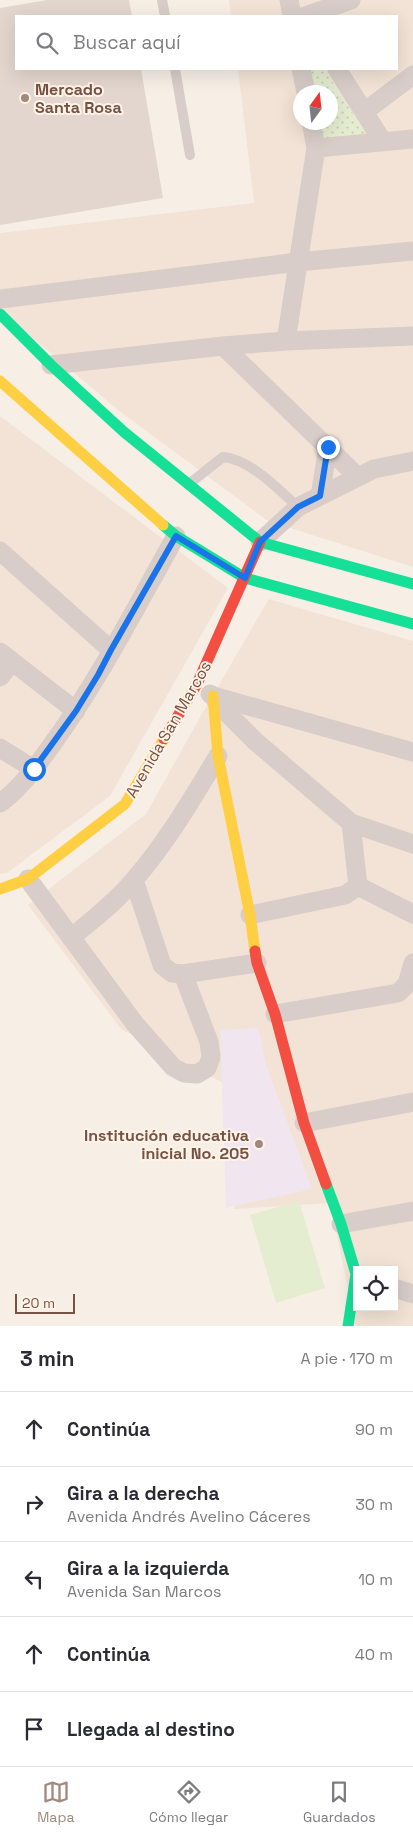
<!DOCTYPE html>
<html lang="es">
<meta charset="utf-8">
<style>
body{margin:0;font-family:"Space Grotesk",sans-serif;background:#f7f7f7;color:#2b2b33}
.controls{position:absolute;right:15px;bottom:15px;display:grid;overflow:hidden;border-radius:0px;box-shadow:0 5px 20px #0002}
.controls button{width:45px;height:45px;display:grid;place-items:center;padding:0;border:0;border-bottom:1px solid #e1e1e2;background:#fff;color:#2b2b33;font:25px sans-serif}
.compass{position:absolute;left:293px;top:85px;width:45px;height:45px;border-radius:50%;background:#fff;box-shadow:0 5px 20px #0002;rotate:15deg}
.scale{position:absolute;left:15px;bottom:12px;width:60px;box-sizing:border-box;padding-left:5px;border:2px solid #755246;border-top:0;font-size:14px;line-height:18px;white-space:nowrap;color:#755246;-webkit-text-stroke:4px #fff3e7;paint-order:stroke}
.stop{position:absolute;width:15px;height:15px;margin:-11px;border:4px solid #1a73e8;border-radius:50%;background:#fff}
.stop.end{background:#1a73e8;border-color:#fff;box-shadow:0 1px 5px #0008}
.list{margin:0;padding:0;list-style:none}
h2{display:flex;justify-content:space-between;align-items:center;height:65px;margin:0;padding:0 20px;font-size:21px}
h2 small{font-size:16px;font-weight:400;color:#7c7c81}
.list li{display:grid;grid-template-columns:32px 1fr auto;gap:15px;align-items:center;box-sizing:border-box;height:75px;padding:0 20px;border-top:1px solid #e1e1e2}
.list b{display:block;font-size:19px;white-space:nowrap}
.list p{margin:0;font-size:16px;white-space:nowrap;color:#7c7c81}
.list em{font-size:16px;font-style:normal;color:#7c7c81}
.icon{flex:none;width:28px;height:28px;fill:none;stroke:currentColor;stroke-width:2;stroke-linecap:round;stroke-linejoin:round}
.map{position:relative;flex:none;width:413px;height:1326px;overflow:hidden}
.search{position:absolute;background:#fff;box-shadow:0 5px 20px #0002;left:15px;right:15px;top:15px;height:55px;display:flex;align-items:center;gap:12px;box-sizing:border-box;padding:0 18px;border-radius:0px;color:#7c7c81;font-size:19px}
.sheet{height:440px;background:#fff}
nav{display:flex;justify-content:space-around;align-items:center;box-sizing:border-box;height:70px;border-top:1px solid #e1e1e2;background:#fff;font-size:14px;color:#7c7c81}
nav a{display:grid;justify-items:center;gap:2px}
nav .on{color:#a2897e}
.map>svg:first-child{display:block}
.residential{fill:#f3e3d6;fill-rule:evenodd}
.education{fill:#f1e5f0}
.green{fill:url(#green-dots)}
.pitch{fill:#e4edd0}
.building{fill:#e3d6ce}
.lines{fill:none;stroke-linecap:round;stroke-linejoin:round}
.lane{stroke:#d8cdc8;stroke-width:10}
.street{stroke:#d8cdc8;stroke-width:19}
.fast{stroke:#16e098;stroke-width:11}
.slow{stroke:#ffcf43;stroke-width:11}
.jam{stroke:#f24e42;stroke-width:11}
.route{stroke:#1a73e8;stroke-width:6}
.poi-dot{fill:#a2897e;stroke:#fff3e7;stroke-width:2}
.labels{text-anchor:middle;stroke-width:4;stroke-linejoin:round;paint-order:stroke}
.poi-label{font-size:16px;font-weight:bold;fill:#755246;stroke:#fff3e7;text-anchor:start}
.street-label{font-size:16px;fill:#755246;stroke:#fff3e7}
</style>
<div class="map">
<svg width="413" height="1326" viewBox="0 0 413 1326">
<defs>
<pattern id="green-dots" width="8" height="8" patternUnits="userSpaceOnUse" patternTransform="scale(1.25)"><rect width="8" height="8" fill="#e4edd0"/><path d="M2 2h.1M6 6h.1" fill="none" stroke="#c7cdb4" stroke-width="1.8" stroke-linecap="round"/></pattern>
</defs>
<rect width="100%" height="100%" fill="#f7efe6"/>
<path class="residential" d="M 229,0 L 413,0 L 413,567 L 268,521 L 118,410 L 0,310 L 0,233 L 254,203 L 238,69 L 397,69 L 397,16 L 231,16 ZM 300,92 L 330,92 L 330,122 L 300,122 Z
M 0,416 L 228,588 L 110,796 L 7,873 L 0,874 Z
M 269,599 L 413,641 L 413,1326 L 356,1326 L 330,1203 L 234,1209 L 229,1086 L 121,1029 L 28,905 L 146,814 L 199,719 ZM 357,1270 L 394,1270 L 394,1307 L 357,1307 Z"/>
<path class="education" d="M 258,1028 L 266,1065 L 312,1189 L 226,1208 L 220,1030 Z"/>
<path class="green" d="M 309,69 L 324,69 L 365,132 L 365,137 L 323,139 L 318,123 L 330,122 L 330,92 L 313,92 Z"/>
<path class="pitch" d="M 299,1201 L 325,1288 L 276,1303 L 250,1215 Z"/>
<path class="building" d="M 47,0 L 129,0 L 132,16 L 16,16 L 16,69 L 141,69 L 163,198 L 0,225 L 0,8 Z"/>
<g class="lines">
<path class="lane" d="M 162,0 L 165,16
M 175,69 L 190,155
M 189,484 L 223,457 C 250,459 279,490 298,507"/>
<path class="street" d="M 289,0 L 292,16
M 305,16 L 351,0
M 301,69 L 306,92
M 337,69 L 383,142
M 364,112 L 413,75
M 316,148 L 413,139
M 0,299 L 298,262 L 413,251
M 286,341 L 316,148 L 311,122
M 223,346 L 358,477
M 51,365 L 223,346 L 286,341 L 413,336
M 320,496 L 328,447
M 260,542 L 298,507 L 374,469 L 413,461
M 0,551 L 111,650
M 0,652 L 76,711
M 0,677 L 12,662
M 210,694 L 213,696 L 413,752
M 213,696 L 219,705 L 255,741 L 351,823 L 413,844
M 0,748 L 34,769
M 0,803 C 17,792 39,763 51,746 C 99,680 136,607 176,536
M 351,823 L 358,886
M 28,879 L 135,1024 L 173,1067 L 184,1073 L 197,1074 L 207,1068 L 211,1057 L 209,1042 L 183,974
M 134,880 L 162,965 L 172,973 L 183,974 L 257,963
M 358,886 L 413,914
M 250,915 L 345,895 L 358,886
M 71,938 C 93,919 116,902 134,880 C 167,842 192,799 218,756
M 275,1014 L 398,993 L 407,984 L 413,963
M 304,1123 L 413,1102
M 341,1224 L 413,1211
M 394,1288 L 413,1294"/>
<path class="fast" d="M 0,314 L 51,365 L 124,432 L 260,542 L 413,584
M 163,525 L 176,536 L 245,578 L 413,624
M 326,1184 L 341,1224 L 356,1274 L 348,1326"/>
<path class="slow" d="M 0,381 L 163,525
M 213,696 L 218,756 L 250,915 L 255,951
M 0,889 L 28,879 L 125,804 L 164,739"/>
<path class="jam" d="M 164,739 L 197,684 L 260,542
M 255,951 L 257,963 L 275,1014 L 304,1123 L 326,1184"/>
</g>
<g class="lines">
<path class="route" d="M 34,769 L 76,711 L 98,675 L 111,650 L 176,536 L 245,578 L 260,542 L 298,507 L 320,496 L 328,447"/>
</g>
<g class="poi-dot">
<circle cx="25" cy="98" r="5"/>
<circle cx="259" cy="1144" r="5"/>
</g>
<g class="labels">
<g class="poi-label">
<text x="35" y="95">Mercado<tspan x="35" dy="18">Santa Rosa</tspan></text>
<text x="249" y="1141" text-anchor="end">Institución educativa<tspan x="249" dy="18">inicial No. 205</tspan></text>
</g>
<g class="street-label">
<text transform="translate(168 729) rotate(-60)" y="6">Avenida San Marcos</text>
</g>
</g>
</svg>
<div class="controls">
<button><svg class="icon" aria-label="locate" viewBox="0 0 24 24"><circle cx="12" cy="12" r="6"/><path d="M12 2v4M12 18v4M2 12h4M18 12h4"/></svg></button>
</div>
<svg class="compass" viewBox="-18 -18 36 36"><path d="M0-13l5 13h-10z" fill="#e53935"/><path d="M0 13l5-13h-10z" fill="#7c7c81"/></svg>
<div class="scale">20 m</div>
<div class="stop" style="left:34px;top:769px"></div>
<div class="stop end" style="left:328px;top:447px"></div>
<div class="search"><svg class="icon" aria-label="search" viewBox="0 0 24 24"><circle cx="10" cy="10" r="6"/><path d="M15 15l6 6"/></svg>Buscar aquí</div>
</div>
<section class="sheet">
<h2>3 min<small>A pie · 170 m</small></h2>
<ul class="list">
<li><svg class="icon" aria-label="ahead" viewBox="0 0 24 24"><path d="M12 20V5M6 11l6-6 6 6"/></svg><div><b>Continúa</b></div><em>90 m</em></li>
<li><svg class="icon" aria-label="right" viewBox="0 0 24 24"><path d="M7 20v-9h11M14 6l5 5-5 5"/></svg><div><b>Gira a la derecha</b><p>Avenida Andrés Avelino Cáceres</p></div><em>30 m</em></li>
<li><svg class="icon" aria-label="left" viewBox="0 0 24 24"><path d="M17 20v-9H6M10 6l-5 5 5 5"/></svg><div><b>Gira a la izquierda</b><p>Avenida San Marcos</p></div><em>10 m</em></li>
<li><svg class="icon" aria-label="ahead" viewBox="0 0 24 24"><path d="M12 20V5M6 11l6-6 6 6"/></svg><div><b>Continúa</b></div><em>40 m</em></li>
<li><svg class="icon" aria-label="arrive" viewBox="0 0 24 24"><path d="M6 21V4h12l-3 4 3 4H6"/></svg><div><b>Llegada al destino</b></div></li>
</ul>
</section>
<nav>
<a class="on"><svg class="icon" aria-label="map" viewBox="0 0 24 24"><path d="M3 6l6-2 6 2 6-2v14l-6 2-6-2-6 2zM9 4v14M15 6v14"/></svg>Mapa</a>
<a><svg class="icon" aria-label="directions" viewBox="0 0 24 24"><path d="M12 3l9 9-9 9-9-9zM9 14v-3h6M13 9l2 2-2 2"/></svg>Cómo llegar</a>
<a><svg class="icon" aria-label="saved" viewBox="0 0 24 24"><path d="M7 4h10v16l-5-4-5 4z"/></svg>Guardados</a>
</nav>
